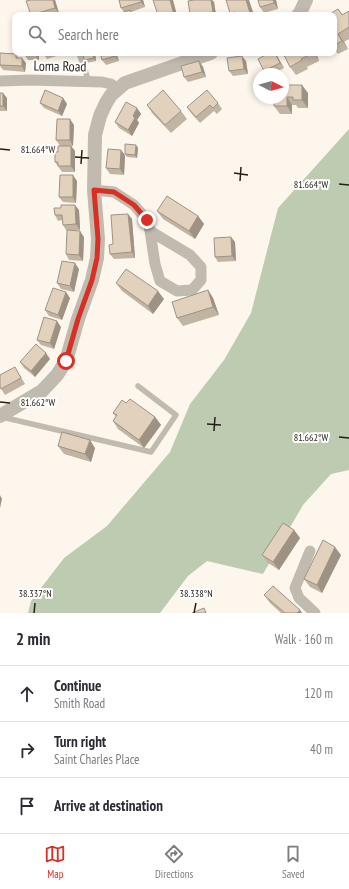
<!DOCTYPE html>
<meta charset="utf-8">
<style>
body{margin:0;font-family:"PT Sans Narrow",sans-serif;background:#f7f7f7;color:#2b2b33}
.compass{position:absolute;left:253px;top:68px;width:36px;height:36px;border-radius:50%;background:#fff;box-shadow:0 2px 6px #0003;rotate:96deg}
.stop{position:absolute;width:12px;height:12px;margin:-9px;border:3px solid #d93025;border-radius:50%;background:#fff}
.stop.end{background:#d93025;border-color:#fff;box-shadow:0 1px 4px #0008}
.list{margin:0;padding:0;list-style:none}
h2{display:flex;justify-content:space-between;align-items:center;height:52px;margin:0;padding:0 16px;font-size:17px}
h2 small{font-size:13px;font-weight:400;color:#7c7c81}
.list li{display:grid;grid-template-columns:26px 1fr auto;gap:12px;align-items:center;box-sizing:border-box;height:56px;padding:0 16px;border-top:1px solid #e1e1e2}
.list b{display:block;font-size:15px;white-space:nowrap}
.list p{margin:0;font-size:13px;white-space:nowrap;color:#7c7c81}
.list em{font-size:13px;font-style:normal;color:#7c7c81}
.icon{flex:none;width:22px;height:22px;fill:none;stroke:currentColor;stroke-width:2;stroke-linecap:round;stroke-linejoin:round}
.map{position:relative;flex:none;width:349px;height:613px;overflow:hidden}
.search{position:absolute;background:#fff;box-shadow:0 2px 6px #0003;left:12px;right:12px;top:12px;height:44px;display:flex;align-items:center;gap:10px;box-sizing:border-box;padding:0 14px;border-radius:8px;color:#7c7c81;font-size:15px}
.sheet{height:220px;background:#fff}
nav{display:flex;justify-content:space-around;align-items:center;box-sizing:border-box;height:56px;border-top:1px solid #e1e1e2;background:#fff;font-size:11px;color:#7c7c81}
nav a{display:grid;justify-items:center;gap:2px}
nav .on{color:#d93025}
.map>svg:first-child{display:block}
.green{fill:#bdcbb1}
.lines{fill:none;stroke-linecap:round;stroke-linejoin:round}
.service{stroke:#c1baae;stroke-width:5.5}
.minor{stroke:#c1baae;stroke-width:11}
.tertiary{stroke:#c1baae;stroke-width:14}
.wall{fill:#c2b4a2}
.shaded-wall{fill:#9e9284}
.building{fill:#e2d1bc;stroke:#9e9284}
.route{stroke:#d93025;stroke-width:5}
.ticks{fill:none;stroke:#241e16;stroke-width:1.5}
.labels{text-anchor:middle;stroke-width:4;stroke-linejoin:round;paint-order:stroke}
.street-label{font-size:14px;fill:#241e16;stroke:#fff}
.ticks-label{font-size:10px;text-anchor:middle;fill:#241e16;stroke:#fff;stroke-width:4;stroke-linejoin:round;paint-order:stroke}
</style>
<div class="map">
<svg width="349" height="613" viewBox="0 0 349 613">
<rect width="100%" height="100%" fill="#fdf6ed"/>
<path class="green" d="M 349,129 L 349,470 L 331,474 L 303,505 L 263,574 L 207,561 L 188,576 L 160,613 L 28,613 L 31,601 L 64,558 L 107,526 L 170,452 L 190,404 L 224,360 L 251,313 L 278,208 Z"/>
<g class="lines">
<path class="service" d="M 79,53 L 89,82
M 2,417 L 151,452 L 176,415 L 138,386"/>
<path class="minor" d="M 0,81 L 29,80 L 102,82 L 111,84 L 117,89
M 94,190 L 114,192 L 134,205 L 147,220 L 150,231
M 150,231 L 190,255 L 201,267 L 201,280 L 192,290 L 177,291 L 160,281 L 155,264 Z
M 310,551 L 295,588 L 299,598 L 315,613"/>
<path class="tertiary" d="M 298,15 L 300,13 L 306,0
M 0,416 L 42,391 L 57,375 L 66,361 L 78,319 L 92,280 L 97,258 L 98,239 L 94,190 L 95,135 L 100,116 L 106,103 L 111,95 L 125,83 L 211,53"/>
</g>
<path class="wall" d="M 55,0 L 59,13 L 53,15 L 31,15 Z
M 119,0 L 143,0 L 145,7 L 131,12 L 124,12 L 121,8 Z
M 194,0 L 212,0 L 214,2 L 216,15 L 191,15 L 190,14 Z
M 226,0 L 254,15 L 231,15 L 230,13 Z
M 276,0 L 278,9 L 264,13 L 260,7 Z
M 338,9 L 343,15 L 349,11 L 349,39 L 344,42 L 348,49 L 338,54 L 334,49 L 334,15 Z
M 0,53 L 16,54 L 19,58 L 26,63 L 25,72 L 3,70 L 0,66 Z
M 39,53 L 39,60 L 28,60 L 24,54 Z
M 43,53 L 66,53 L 47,59 Z
M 95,53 L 96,61 L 86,63 L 84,60 Z
M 100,53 L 116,53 L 119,61 L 106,65 L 102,60 Z
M 283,53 L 316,53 L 319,61 L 307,67 L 308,69 L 296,75 L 290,67 Z
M 277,56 L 284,68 L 273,74 L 266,74 L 264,71 Z
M 199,61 L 203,67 L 206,77 L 188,82 L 184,77 Z
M 246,61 L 248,74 L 233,76 L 229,71 Z
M 289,84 L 289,85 L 308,93 L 308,108 L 298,108 L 296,105 L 292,105 L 292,114 L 280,114 L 274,106 Z
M 0,93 L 7,98 L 7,111 L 0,111 Z
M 63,98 L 67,104 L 62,116 L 44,108 L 40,103 Z
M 218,103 L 222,109 L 217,114 L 214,111 L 200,123 L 191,113 L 187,107 Z
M 147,105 L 181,111 L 187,119 L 171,133 L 152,113 Z
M 137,108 L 141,114 L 137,120 L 139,123 L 132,136 L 119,128 L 115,122 Z
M 74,125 L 73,146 L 71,146 L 75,151 L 75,172 L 62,172 L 55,162 L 60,146 L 56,140 Z
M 136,145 L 138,148 L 137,158 L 127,157 L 125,154 Z
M 125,155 L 124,175 L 110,174 L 106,168 Z
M 77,181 L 76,203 L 63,202 L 59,197 Z
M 79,210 L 80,230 L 66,230 L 63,225 L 62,220 L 58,221 L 55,215 Z
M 157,211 L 198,216 L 204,224 L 195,239 L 163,219 Z
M 128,214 L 132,219 L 135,258 L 114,259 L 110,254 L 113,244 Z
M 84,237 L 83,261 L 69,260 L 66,254 Z
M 231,237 L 235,242 L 236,261 L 218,262 L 215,257 Z
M 79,269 L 74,292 L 61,289 L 57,283 Z
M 116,283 L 164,299 L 153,314 L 122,291 Z
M 208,290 L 213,298 L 219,315 L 183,326 L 177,318 Z
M 70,298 L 62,320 L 49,316 L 45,310 Z
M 61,327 L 54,349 L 41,345 L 37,340 Z
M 50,359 L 35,377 L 24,368 L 20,362 Z
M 18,372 L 25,384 L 5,395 L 0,387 Z
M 126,403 L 155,417 L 161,425 L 144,448 L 118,429 L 113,421 L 116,417 L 113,413 Z
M 58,446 L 95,448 L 91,462 L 64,454 Z
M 294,530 L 300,538 L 279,570 L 268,563 L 262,555 Z
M 341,555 L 322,593 L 310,587 L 304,579 Z
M 264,595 L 300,610 L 302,613 L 281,613 L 270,603 Z"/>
<path class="shaded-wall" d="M 53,0 L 55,0 L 59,13 L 55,8 Z
M 141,0 L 143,0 L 145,7 L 141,2 Z
M 170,0 L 173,0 L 177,15 L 174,15 Z
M 211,0 L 212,0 L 214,2 L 216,15 L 215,15 L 213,12 Z
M 246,0 L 249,0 L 254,15 L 251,15 L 250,13 Z
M 273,0 L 276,0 L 278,9 L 274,3 Z
M 338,34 L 344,42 L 348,49 L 342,41 Z
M 35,53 L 39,53 L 39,60 L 35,54 Z
M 93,53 L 95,53 L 96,61 L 94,58 Z
M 114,53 L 116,53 L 119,61 L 115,56 Z
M 275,53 L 277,56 L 284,68 L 280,63 Z
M 314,53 L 316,53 L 319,61 Z
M 242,56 L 246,61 L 248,74 L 244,69 Z
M 22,58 L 26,63 L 25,72 L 22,66 Z
M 199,61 L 203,67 L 206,77 L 202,72 Z
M 283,76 L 289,84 L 289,94 L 283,85 Z
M 302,85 L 308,93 L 308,108 L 302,100 Z
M 3,93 L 7,98 L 7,111 L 3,106 Z
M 287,97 L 292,105 L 292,114 L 287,106 Z
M 63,98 L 67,104 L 62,116 L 58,111 Z
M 137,108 L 141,114 L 137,120 L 139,123 L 132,136 L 128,130 L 133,116 Z
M 70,119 L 74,125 L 73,146 L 70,140 Z
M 136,145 L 138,148 L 137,158 L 135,155 Z
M 71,146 L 75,151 L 75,172 L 71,166 Z
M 121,150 L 125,155 L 124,175 L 120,169 Z
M 73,175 L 77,181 L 76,203 L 73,197 Z
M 75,205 L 79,210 L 80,230 L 76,224 Z
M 128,214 L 132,219 L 135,258 L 132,252 Z
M 198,216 L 204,224 L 195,239 L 189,231 Z
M 80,231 L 84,237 L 83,261 L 79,255 Z
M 231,237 L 235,242 L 236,261 L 232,256 Z
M 75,263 L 79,269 L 74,292 L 70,286 Z
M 208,290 L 213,298 L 219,315 L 213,307 Z
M 158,291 L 164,299 L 153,314 L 148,306 Z
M 66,292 L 70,298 L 62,320 L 58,315 Z
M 57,321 L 61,327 L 54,349 L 50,343 Z
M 46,353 L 50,359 L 35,377 L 31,371 Z
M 155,417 L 161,425 L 144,448 L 139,440 Z
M 90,440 L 95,448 L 91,462 L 85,454 Z
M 0,495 L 2,499 L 0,508 Z
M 294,530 L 300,538 L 279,570 L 273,562 Z
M 335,547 L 341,555 L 322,593 L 317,585 Z
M 300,610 L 302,613 L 297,613 Z"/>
<path class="building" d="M 30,0 L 53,0 L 55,8 L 31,15 L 26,1 Z
M 119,0 L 141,0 L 141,2 L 121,8 Z
M 153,0 L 170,0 L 174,15 L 158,15 Z
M 194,0 L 211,0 L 213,12 L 200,14 L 199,13 L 190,14 L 188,1 Z
M 226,0 L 246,0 L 250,13 L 242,15 L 236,15 L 235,12 L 230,13 Z
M 258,0 L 273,0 L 274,3 L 260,7 Z
M 338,9 L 342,15 L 349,11 L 349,27 L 338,34 L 342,41 L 334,45 L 334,15 L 328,15 Z
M 130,10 L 132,15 L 115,15 Z
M 0,53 L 16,54 L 16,58 L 22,58 L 22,66 L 0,65 Z
M 24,53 L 35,53 L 35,54 L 24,54 Z
M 83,53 L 93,53 L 94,58 L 84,60 Z
M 100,53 L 114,53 L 115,56 L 102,60 Z
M 269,53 L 275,53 L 280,63 L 264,71 L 258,59 Z
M 283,53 L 313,53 L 301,59 L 302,60 L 290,67 Z
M 242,56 L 244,69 L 229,71 L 227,58 Z
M 199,61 L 202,72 L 184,77 L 181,66 Z
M 283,76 L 283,85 L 302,85 L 302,100 L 293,100 L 293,97 L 287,97 L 287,106 L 274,106 L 274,98 L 283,98 Z
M 45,90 L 63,98 L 58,111 L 40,103 Z
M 163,90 L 181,111 L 165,125 L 147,105 Z
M 207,90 L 218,103 L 213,108 L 210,105 L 196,117 L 187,107 Z
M 0,93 L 3,93 L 3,106 L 0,106 Z
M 126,102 L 137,108 L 133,116 L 135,118 L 128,130 L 115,122 Z
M 57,119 L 70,119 L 70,140 L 56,140 Z
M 125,144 L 136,145 L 135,155 L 125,154 Z
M 58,146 L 71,146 L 71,166 L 58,166 L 58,162 L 55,162 L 55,152 L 58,152 Z
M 108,149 L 121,150 L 120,169 L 106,168 Z
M 60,175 L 73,175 L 73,197 L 59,197 Z
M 167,196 L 198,216 L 189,231 L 157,211 Z
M 61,205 L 75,205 L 76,224 L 63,225 L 62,215 L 55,215 L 54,208 L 61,208 Z
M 128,214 L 132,252 L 110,254 L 109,245 L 113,244 L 111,215 Z
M 67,230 L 80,231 L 79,255 L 66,254 Z
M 231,237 L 232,256 L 215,257 L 214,238 Z
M 62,261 L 75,263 L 70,286 L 57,283 Z
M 126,269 L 158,291 L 148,306 L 116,283 Z
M 53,288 L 66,292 L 58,315 L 45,310 Z
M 208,290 L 213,307 L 177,318 L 172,302 Z
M 44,317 L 57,321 L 50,343 L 37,340 Z
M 36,344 L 46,353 L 31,371 L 20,362 Z
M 15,367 L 21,378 L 1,389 L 0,387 L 0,375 Z
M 130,399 L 155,417 L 139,440 L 113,421 L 117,415 L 113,413 L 122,400 L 126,403 Z
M 62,432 L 90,440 L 85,454 L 58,446 Z
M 283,523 L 294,530 L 273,562 L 262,555 Z
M 323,540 L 335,547 L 317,585 L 304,579 Z
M 273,586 L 300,610 L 297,613 L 285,613 L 264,595 Z
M 204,608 L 206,613 L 192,613 Z"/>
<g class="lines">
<path class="route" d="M 66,361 L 78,319 L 92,280 L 97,258 L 98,239 L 94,190 L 114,192 L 134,205 L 147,220"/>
</g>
<path class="ticks" d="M 0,149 L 10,150M 75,157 L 89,158M 81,164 L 82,150M 234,173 L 248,175M 240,181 L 241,167M 339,184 L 349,185M 0,402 L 10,403M 207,424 L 221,425M 214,431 L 215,417M 339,437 L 349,438M 34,613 L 35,603M 194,613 L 196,603"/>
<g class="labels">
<g class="street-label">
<text transform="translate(60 66) rotate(1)" y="5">Loma Road</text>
</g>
</g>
<g class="ticks-label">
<text x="38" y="153">81.664°W</text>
<text x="311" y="188">81.664°W</text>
<text x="38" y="406">81.662°W</text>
<text x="311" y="441">81.662°W</text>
<text x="35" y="597">38.337°N</text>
<text x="196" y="597">38.338°N</text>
</g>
</svg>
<svg class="compass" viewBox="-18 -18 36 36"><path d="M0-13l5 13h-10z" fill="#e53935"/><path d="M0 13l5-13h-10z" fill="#7c7c81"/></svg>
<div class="stop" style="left:66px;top:361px"></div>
<div class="stop end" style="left:147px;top:220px"></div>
<div class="search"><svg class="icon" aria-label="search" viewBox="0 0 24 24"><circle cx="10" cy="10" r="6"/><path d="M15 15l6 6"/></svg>Search here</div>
</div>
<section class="sheet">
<h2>2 min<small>Walk · 160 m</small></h2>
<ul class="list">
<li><svg class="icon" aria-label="ahead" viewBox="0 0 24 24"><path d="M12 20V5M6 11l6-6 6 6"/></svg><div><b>Continue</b><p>Smith Road</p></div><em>120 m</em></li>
<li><svg class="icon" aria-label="right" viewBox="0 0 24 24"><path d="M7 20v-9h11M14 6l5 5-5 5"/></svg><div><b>Turn right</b><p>Saint Charles Place</p></div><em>40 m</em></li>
<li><svg class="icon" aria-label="arrive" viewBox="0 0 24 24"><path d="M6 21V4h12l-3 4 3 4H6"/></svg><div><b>Arrive at destination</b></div></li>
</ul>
</section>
<nav>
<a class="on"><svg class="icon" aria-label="map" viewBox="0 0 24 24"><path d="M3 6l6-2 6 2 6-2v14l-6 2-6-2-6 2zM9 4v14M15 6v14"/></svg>Map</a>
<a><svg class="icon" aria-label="directions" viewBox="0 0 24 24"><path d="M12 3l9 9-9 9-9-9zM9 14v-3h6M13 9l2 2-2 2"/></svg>Directions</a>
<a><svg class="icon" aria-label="saved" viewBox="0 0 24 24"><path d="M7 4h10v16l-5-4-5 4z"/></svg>Saved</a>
</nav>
